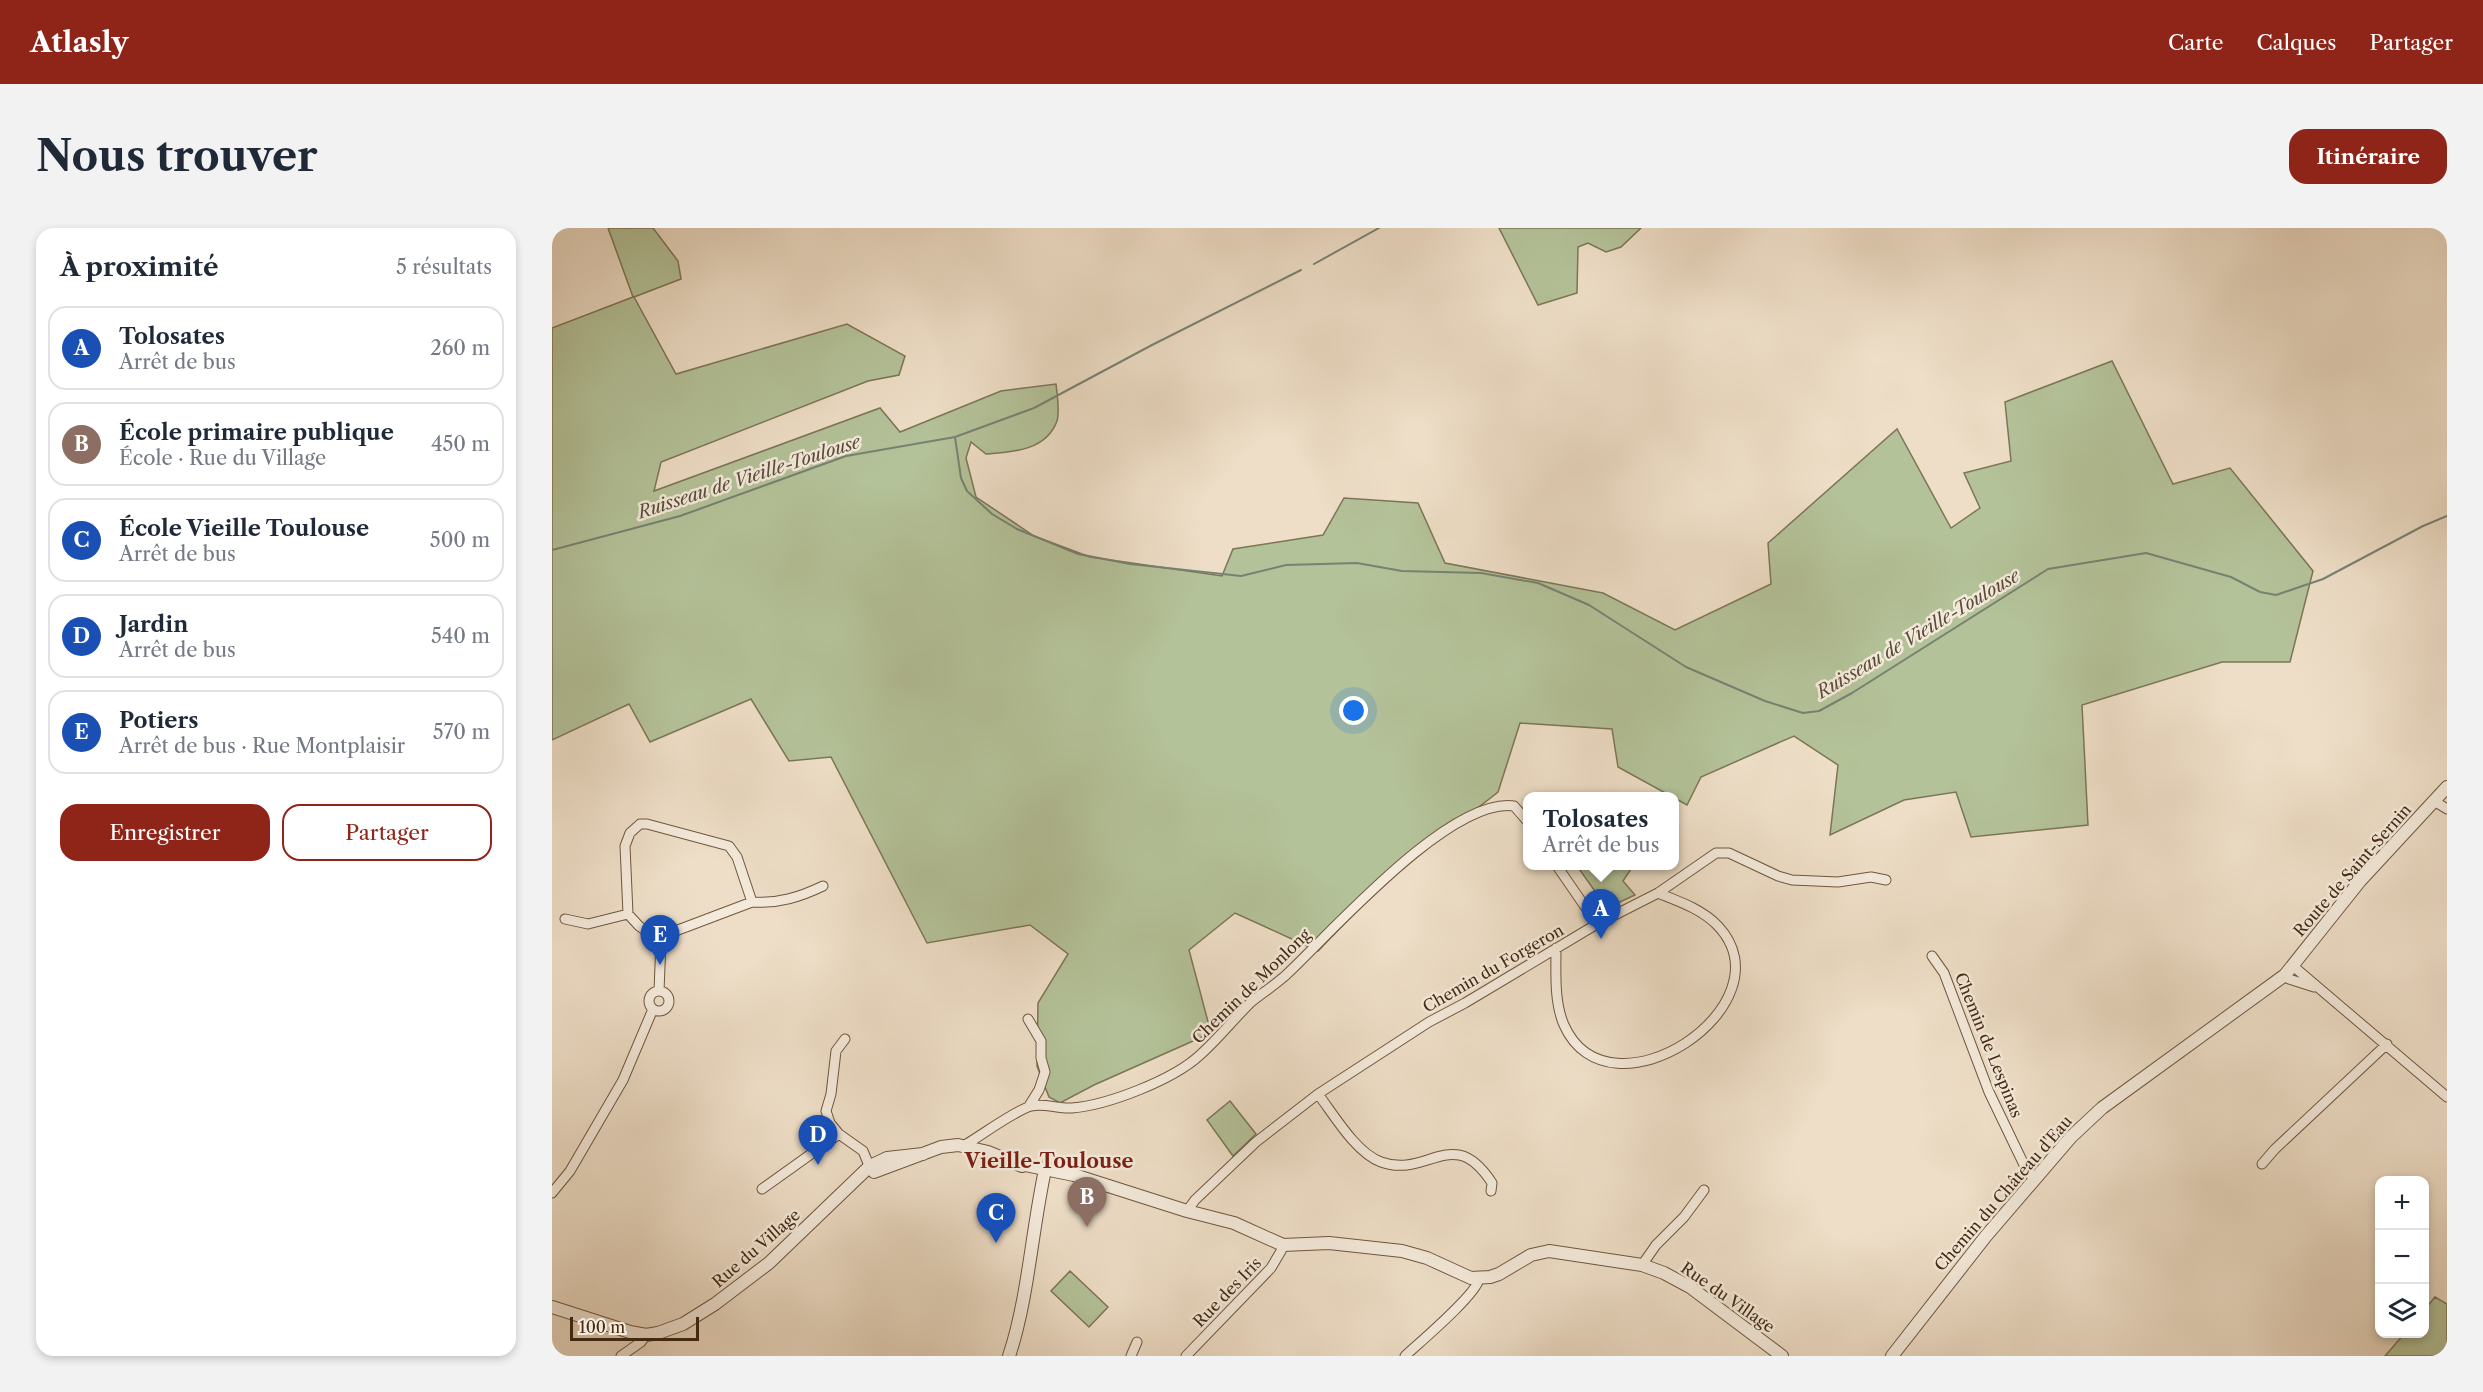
<!DOCTYPE html>
<html lang="fr">
<meta charset="utf-8">
<style>
body{margin:0;font-family:"Libre Caslon Text",serif;background:#f2f2f3;color:#1f2937}
.controls{position:absolute;right:18px;bottom:18px;display:grid;overflow:hidden;border-radius:12px;box-shadow:0 3px 9px #0003}
.controls button{width:54px;height:54px;display:grid;place-items:center;padding:0;border:0;border-bottom:2px solid #e0e1e3;background:#fff;color:#1f2937;font:30px sans-serif}
.scale{position:absolute;left:18px;bottom:15px;width:129px;box-sizing:border-box;padding-left:6px;border:3px solid #452a12;border-top:0;font-size:16px;line-height:21px;white-space:nowrap;color:#452a12;-webkit-text-stroke:4px #f4eadb;paint-order:stroke}
.you{position:absolute;left:802px;top:483px;width:21px;height:21px;margin:-15px;border:4px solid #fff;border-radius:50%;background:#1a73e8;box-shadow:0 0 0 9px #1a73e833}
.badge{display:grid;place-items:center;width:39px;height:39px;border-radius:50%;background:#8f2418;color:#fff;font-size:20px;font-weight:700}
.pin{position:absolute;translate:-50% -50px;filter:drop-shadow(0 2px 3px #0008)}
.pin::after{content:'';position:absolute;top:32px;width:21px;height:18px;background:inherit;clip-path:polygon(0 0,100% 0,50% 100%)}
.popup{position:absolute;left:971px;top:564px;width:156px;height:78px;box-sizing:border-box;display:grid;place-content:center;border-radius:12px;background:#fff;filter:drop-shadow(0 2px 4px #0005);font-size:20px;white-space:nowrap;color:#747a83}
.popup b{font-size:22px;color:#1f2937}
.popup::after{content:'';position:absolute;left:50%;top:100%;margin-left:-12px;border:12px solid transparent;border-top-color:#fff}
.list{margin:0;padding:0;list-style:none}
h2{display:flex;justify-content:space-between;align-items:center;height:78px;margin:0;padding:0 24px;font-size:26px}
h2 small{font-size:20px;font-weight:400;color:#747a83}
.list li{display:grid;grid-template-columns:39px 1fr auto;gap:18px;align-items:center;box-sizing:border-box;height:84px;margin:0 12px 12px;padding:0 12px;border:2px solid #e0e1e3;border-radius:18px}
.list b{display:block;font-size:22px;white-space:nowrap}
.list p{margin:0;font-size:20px;white-space:nowrap;color:#747a83}
.list em{font-size:20px;font-style:normal;color:#747a83}
.actions{display:flex;gap:12px;padding:18px 24px}
.actions a{flex:1;padding:14px 0;border:2px solid #8f2418;border-radius:18px;text-align:center;font-size:21px;color:#8f2418}
.actions .main{background:#8f2418;color:#fff}
.icon{flex:none;width:33px;height:33px;fill:none;stroke:currentColor;stroke-width:2;stroke-linecap:round;stroke-linejoin:round}
.map{position:relative;flex:none;width:1895px;height:1128px;overflow:hidden;border-radius:18px}
header{display:flex;align-items:center;gap:36px;box-sizing:border-box;height:84px;padding:0 30px;background:#8f2418;color:#fff}
header strong{font-size:28px}
nav{display:flex;gap:33px;margin-inline-start:auto;font-size:21px}
.intro{display:flex;align-items:center;justify-content:space-between;box-sizing:border-box;height:144px;padding:0 36px}
h1{margin:0;font-size:42px}
.button{padding:15px 27px;border-radius:18px;background:#8f2418;color:#fff;font-size:21px;font-weight:700}
main{display:flex;gap:36px;padding:0 36px}
aside{flex:1;background:#fff;border-radius:18px;box-shadow:0 3px 9px #0003}
.map>svg:first-child{display:block}
.green{fill:#b4c299;stroke:#7c7656;stroke-width:1.5}
.lines{fill:none;stroke-linecap:round;stroke-linejoin:round}
.stream{stroke:#778273;stroke-width:2}
.minor-casing{stroke:#6f573f;stroke-width:11}
.tertiary-casing{stroke:#6f573f;stroke-width:14}
.minor{stroke:#f4eadb;stroke-width:9}
.tertiary{stroke:#f4eadb;stroke-width:12}
.labels{text-anchor:middle;stroke-width:5;stroke-linejoin:round;paint-order:stroke}
.street-label{font-size:16px;fill:#452a12;stroke:#f4eadb}
.water-label{font-size:18px;font-style:italic;fill:#5a4e3a;stroke:#f4eadb}
.quarter-label{font-size:20px;font-weight:bold;fill:#7a1f14;stroke:#f4eadb}
</style>
<header>
<strong>Atlasly</strong>
<nav><a>Carte</a><a>Calques</a><a>Partager</a></nav>
</header>
<div class="intro"><h1>Nous trouver</h1><a class="button">Itinéraire</a></div>
<main>
<aside>
<h2>À proximité<small>5 résultats</small></h2>
<ul class="list">
<li><span class="badge" style="background:#1a4fb4">A</span><div><b>Tolosates</b><p>Arrêt de bus</p></div><em>260 m</em></li>
<li><span class="badge" style="background:#8d6e63">B</span><div><b>École primaire publique</b><p>École · Rue du Village</p></div><em>450 m</em></li>
<li><span class="badge" style="background:#1a4fb4">C</span><div><b>École Vieille Toulouse</b><p>Arrêt de bus</p></div><em>500 m</em></li>
<li><span class="badge" style="background:#1a4fb4">D</span><div><b>Jardin</b><p>Arrêt de bus</p></div><em>540 m</em></li>
<li><span class="badge" style="background:#1a4fb4">E</span><div><b>Potiers</b><p>Arrêt de bus · Rue Montplaisir</p></div><em>570 m</em></li>
</ul>
<div class="actions"><a class="main">Enregistrer</a><a>Partager</a></div>
</aside>
<div class="map">
<svg width="1895" height="1128" viewBox="0 0 1895 1128">
<rect width="100%" height="100%" fill="#eedec7"/>
<filter id="stains"><feTurbulence type="fractalNoise" baseFrequency=".00333" numOctaves="4"/><feColorMatrix values="0 0 0 0 .2 0 0 0 0 .09 0 0 0 0 .02 0 0 0 .5 -.17"/></filter>
<radialGradient id="worn" r=".72"><stop offset=".6" stop-color="#630" stop-opacity="0"/><stop offset="1" stop-color="#630" stop-opacity=".3"/></radialGradient>
<path class="green" d="M 56,0 L 101,0 L 126,33 L 129,51 L 82,69 L 124,146 L 295,96 L 353,128 L 347,147 L 316,153 L 109,234 L 102,263 L 328,180 L 348,204 L 449,163 L 504,156 C 505,166 508,183 505,193 C 494,223 460,224 434,226 L 419,214 L 414,230 L 424,269 L 482,308 L 538,329 L 670,348 L 681,321 L 771,307 L 792,270 L 866,275 L 893,335 L 1051,365 L 1123,402 L 1219,356 L 1216,315 L 1345,201 L 1399,300 L 1428,280 L 1412,245 L 1459,233 L 1453,174 L 1560,133 L 1621,256 L 1678,240 L 1761,343 L 1738,434 L 1670,434 L 1530,477 L 1536,597 L 1419,609 L 1404,564 L 1352,572 L 1278,607 L 1286,537 L 1242,508 L 1149,549 L 1135,577 L 1066,539 L 1060,501 L 968,495 L 946,564 L 835,651 L 766,723 L 683,685 L 637,722 L 659,805 L 542,857 L 508,875 L 497,869 L 485,838 L 486,775 L 516,726 L 478,697 L 375,715 L 279,529 L 237,533 L 199,471 L 98,514 L 77,476 L 0,512 L 0,100 L 81,69 Z
M 947,0 L 1089,0 L 1069,19 L 1054,24 L 1036,15 L 1026,19 L 1025,65 L 986,77 Z
M 1025,638 L 1081,638 L 1071,653 L 1083,667 L 1055,680 Z
M 678,873 L 704,906 L 681,928 L 655,892 Z
M 518,1043 L 556,1079 L 537,1099 L 499,1063 Z
M 1883,1069 L 1895,1076 L 1895,1128 L 1833,1128 L 1852,1106 L 1872,1106 L 1873,1081 Z"/>
<g class="lines">
<path class="stream" d="M 762,36 L 827,0
M 403,209 L 482,180 L 600,117 L 749,42
M 0,322 L 128,288 L 294,228 L 403,209 L 409,250 L 415,263 L 440,286 L 465,301 L 526,326 L 578,336 L 689,348 L 734,337 L 805,335 L 850,343 L 929,345 L 986,355 L 1037,377 L 1134,439 L 1213,473 L 1251,485 L 1267,483 L 1300,465 L 1496,341 L 1594,325 L 1679,349 L 1708,364 L 1724,367 L 1771,351 L 1871,298 L 1895,288"/>
<g class="minor-casing">
<path id="minor" d="M 1882,573 L 1895,581
M 1005,638 L 1045,696
M 200,674 C 226,676 248,669 271,658
M 13,691 L 36,696 L 76,686
M 1004,720 C 1004,745 1002,774 1012,797 C 1057,898 1240,777 1166,698 C 1150,681 1126,673 1106,665
M 1380,728 L 1392,745 L 1437,864 L 1475,943 L 1482,950
M 1741,738 L 1895,869
M 1733,747 L 1737,751 L 1762,759
M97 773a10 10 0 1 1 20 0a10 10 0 1 1-20 0Z
M 107,763 L 109,713 L 87,698 L 76,686 L 73,618 L 78,605 L 88,596 L 95,596 L 177,618 L 185,629 L 200,674 L 126,702 L 109,713
M 476,791 L 489,813 L 489,830 L 493,844 L 487,862 L 477,878
M 293,811 L 284,823 L 279,866 L 274,883 L 278,895 L 287,906 L 311,923 L 319,942
M 766,866 C 782,887 804,925 829,934 C 876,951 901,895 940,955 L 939,963
M 413,917 C 430,907 462,883 479,878 C 493,875 506,881 520,880 C 556,877 621,852 648,827 C 666,811 681,792 698,775 C 710,765 723,757 734,747 C 779,705 898,569 962,578 L 976,594
M 1710,936 L 1723,921 L 1835,816
M 210,961 L 287,906
M 0,965 L 18,943 L 71,852 L 101,781
M 635,983 L 643,972 L 704,914 L 766,866 L 877,794 L 913,775 L 1045,696 L 1106,665 L 1164,625 L 1177,625 L 1226,648 L 1240,652 L 1286,654 L 1319,649 L 1334,652
M 1090,1037 L 1104,1017 L 1132,989 L 1152,962
M 69,1128 L 89,1114 L 94,1107
M 579,1128 L 585,1114
M 634,1128 L 719,1040 L 729,1023 L 731,1017
M 853,1128 C 868,1114 924,1067 927,1051"/>
</g>
<g class="tertiary-casing">
<path id="tertiary" d="M 464,935 L 522,947 L 635,983 L 682,995 L 731,1017 L 777,1015 L 850,1023 L 875,1030 L 919,1050 L 938,1049 L 947,1046 L 979,1027 L 997,1023 L 1090,1037 L 1112,1045 L 1138,1059 L 1230,1128
M 322,944 L 389,919 L 406,917 L 436,924 L 470,938
M 0,1079 L 78,1104 L 94,1107 L 106,1105 L 131,1096 L 163,1076 L 217,1035 L 318,938 L 335,930 L 371,926
M 457,1128 C 476,1072 480,1001 493,942
M 1340,1128 L 1434,1008 L 1519,909 L 1550,880 L 1733,747 L 1808,653 L 1895,559"/>
</g>
<use href="#minor" class="minor"/>
<use href="#tertiary" class="tertiary"/>
</g>
<g class="labels">
<g class="street-label">
<text transform="translate(1800 642) rotate(-49)" y="6">Route de Saint-Sernin</text>
<text transform="translate(941 740) rotate(-30)" y="6">Chemin du Forgeron</text>
<text transform="translate(699 758) rotate(-44)" y="6">Chemin de Monlong</text>
<text transform="translate(1437 817) rotate(68)" y="6">Chemin de Lespinas</text>
<text transform="translate(1451 965) rotate(-49)" y="6">Chemin du Château d'Eau</text>
<text transform="translate(204 1020) rotate(-41)" y="6">Rue du Village</text>
<text transform="translate(675 1064) rotate(-46)" y="6">Rue des Iris</text>
<text transform="translate(1176 1069) rotate(35)" y="6">Rue du Village</text>
</g>
<g class="water-label">
<text transform="translate(197 249) rotate(-18)" y="6">Ruisseau de Vieille-Toulouse</text>
<text transform="translate(1366 406) rotate(-31)" y="6">Ruisseau de Vieille-Toulouse</text>
</g>
<g class="quarter-label">
<text x="497" y="940">Vieille-Toulouse</text>
</g>
</g>
<rect width="100%" height="100%" filter="url(#stains)"/>
<rect width="100%" height="100%" fill="url(#worn)"/>
</svg>
<div class="controls">
<button>+</button>
<button>−</button>
<button><svg class="icon" aria-label="layers" viewBox="0 0 24 24"><path d="M12 4l9 5-9 5-9-5zM3 14l9 5 9-5"/></svg></button>
</div>
<div class="scale">100 m</div>
<div class="you"></div>
<div class="pin badge" style="left:1049px;top:711px;background:#1a4fb4">A</div>
<div class="popup"><b>Tolosates</b>Arrêt de bus</div>
<div class="pin badge" style="left:535px;top:999px;background:#8d6e63">B</div>
<div class="pin badge" style="left:444px;top:1015px;background:#1a4fb4">C</div>
<div class="pin badge" style="left:266px;top:937px;background:#1a4fb4">D</div>
<div class="pin badge" style="left:108px;top:737px;background:#1a4fb4">E</div>
</div>
</main>
